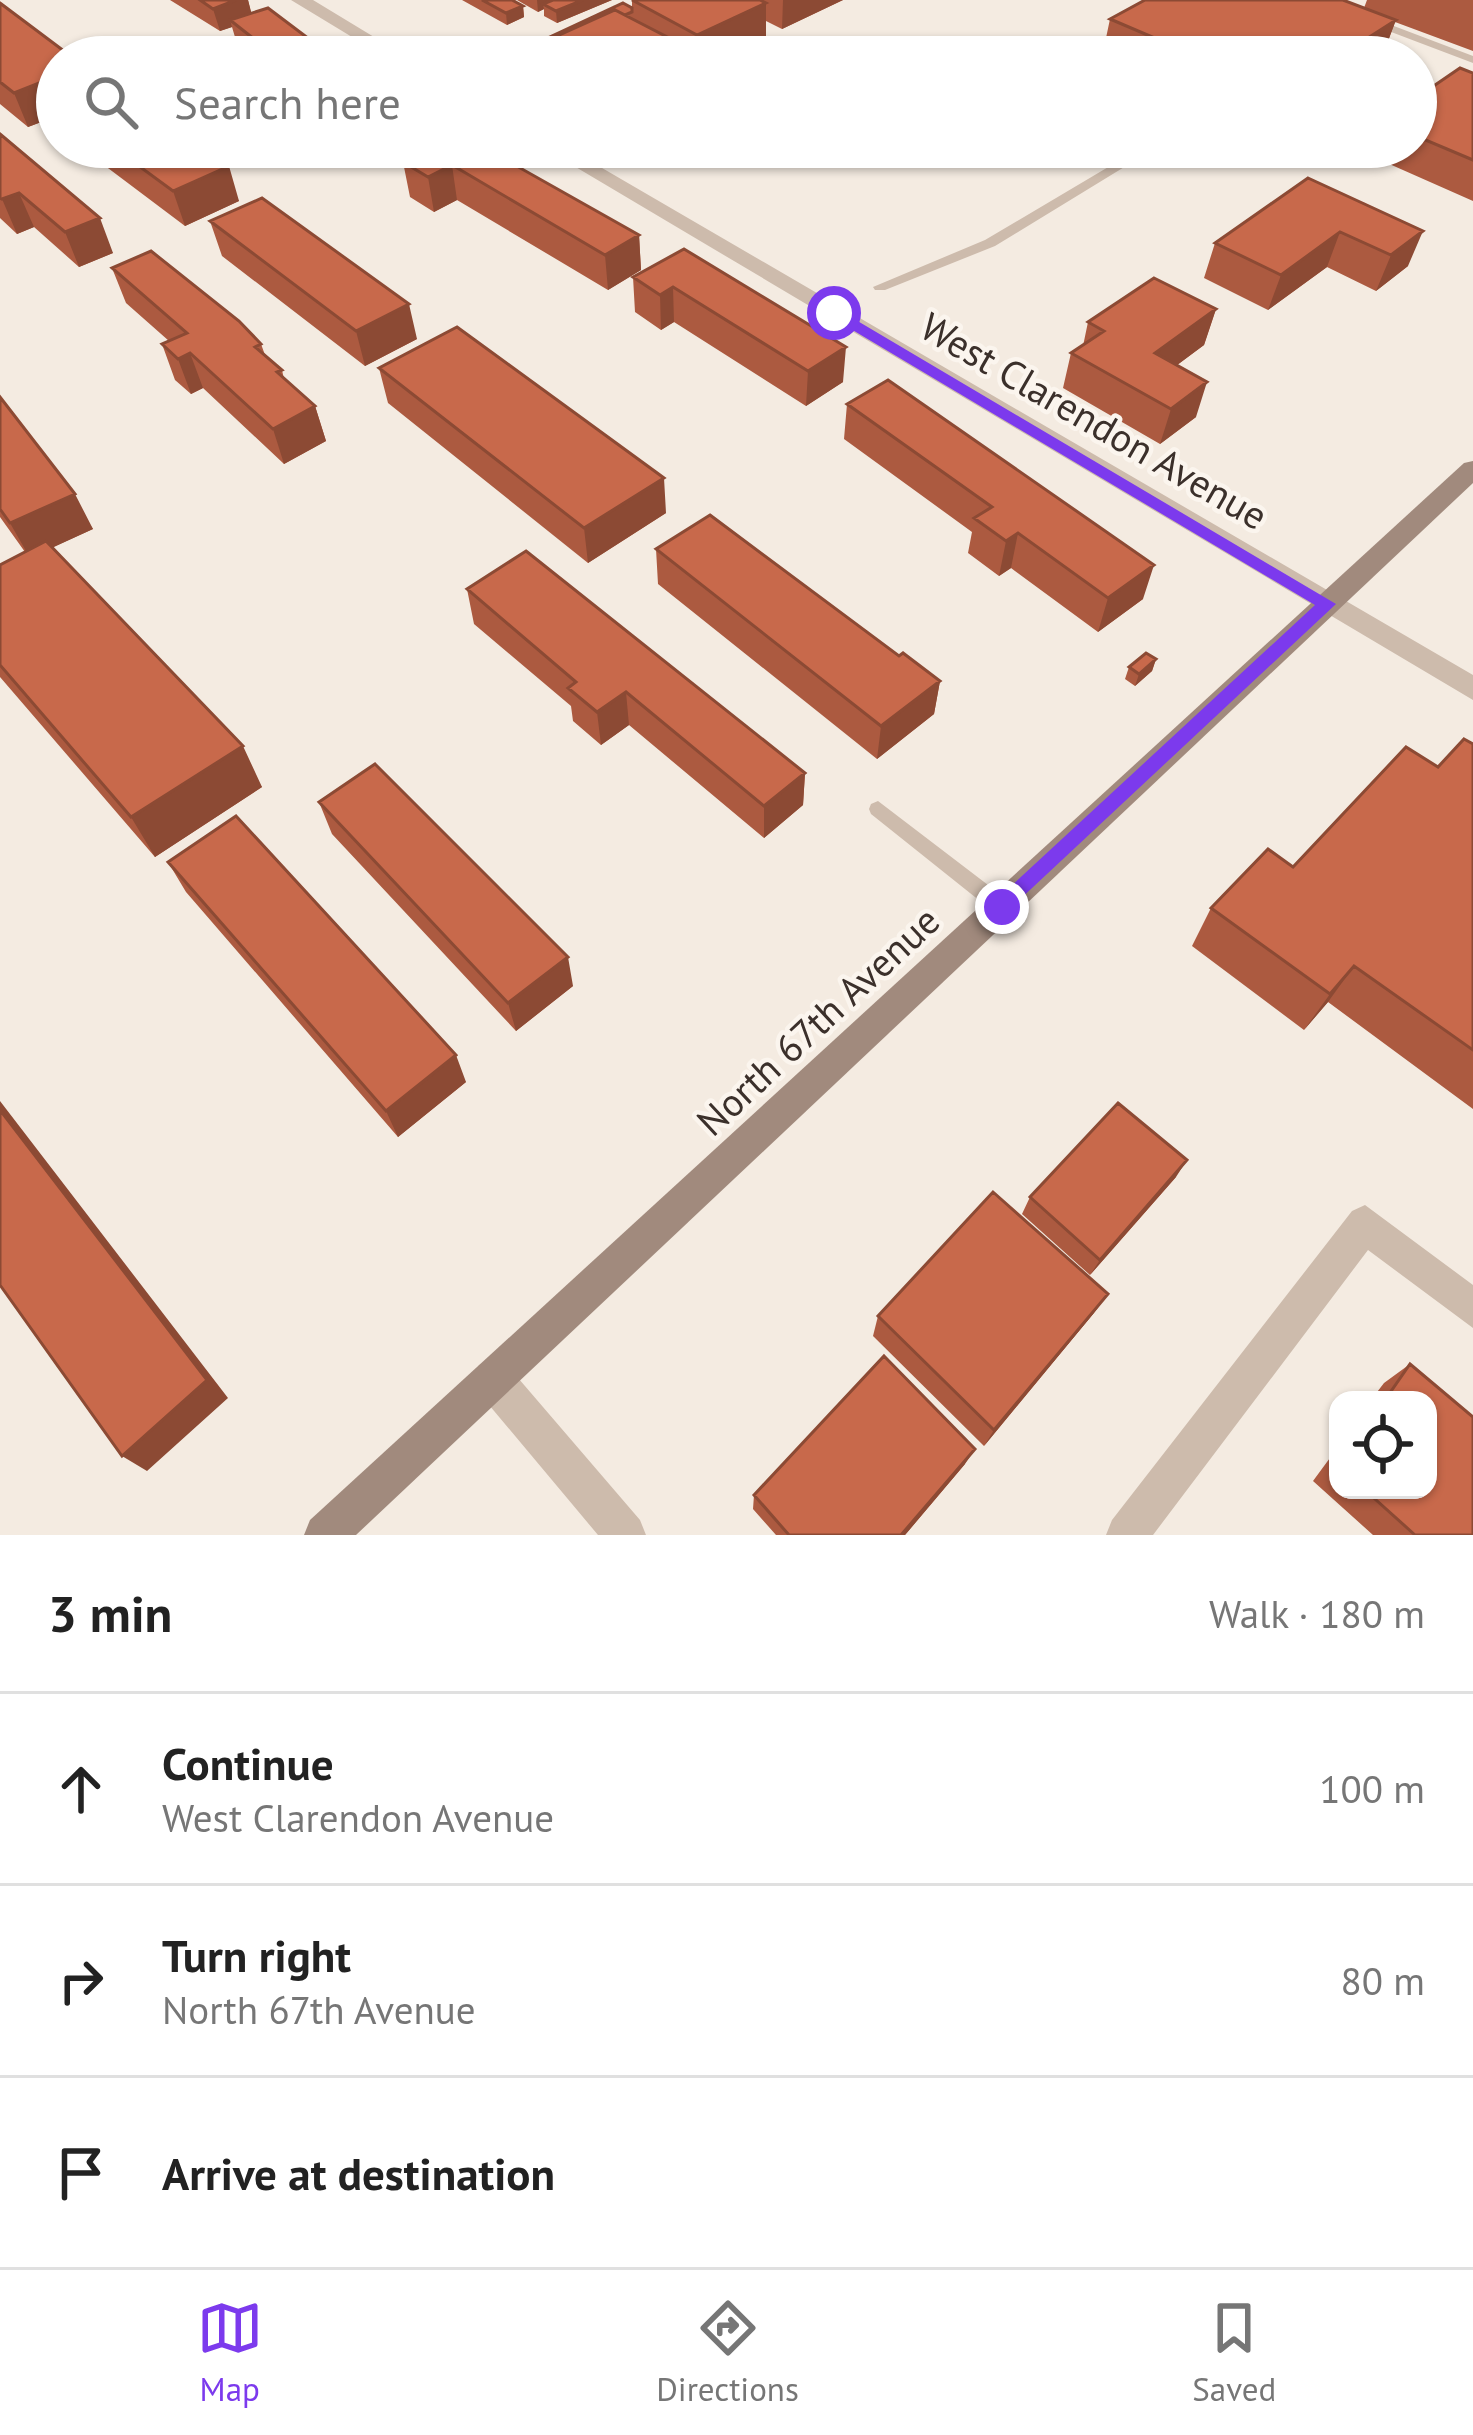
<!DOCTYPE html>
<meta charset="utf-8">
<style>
body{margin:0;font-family:"PT Sans",sans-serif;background:#f6f6f6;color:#222}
.controls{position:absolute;right:36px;bottom:36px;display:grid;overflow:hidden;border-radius:24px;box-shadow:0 3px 9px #0004}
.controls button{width:108px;height:108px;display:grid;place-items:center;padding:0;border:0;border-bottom:3px solid #e0e0e0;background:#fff;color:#222;font:60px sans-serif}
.stop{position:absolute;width:36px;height:36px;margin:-27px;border:9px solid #7c3aed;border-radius:50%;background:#fff}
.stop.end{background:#7c3aed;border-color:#fff;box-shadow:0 3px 12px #0008}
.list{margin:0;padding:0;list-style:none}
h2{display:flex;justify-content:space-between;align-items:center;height:156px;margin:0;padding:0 48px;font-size:51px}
h2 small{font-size:39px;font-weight:400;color:#767676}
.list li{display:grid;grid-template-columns:78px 1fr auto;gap:36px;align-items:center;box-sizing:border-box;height:192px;padding:0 48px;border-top:3px solid #e0e0e0}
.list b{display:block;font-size:45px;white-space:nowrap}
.list p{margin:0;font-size:39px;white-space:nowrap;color:#767676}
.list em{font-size:39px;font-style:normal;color:#767676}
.icon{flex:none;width:66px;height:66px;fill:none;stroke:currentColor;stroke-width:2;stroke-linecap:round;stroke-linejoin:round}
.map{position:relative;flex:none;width:1473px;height:1535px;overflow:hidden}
.search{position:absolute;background:#fff;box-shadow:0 3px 9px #0004;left:36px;right:36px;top:36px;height:132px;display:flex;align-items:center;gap:30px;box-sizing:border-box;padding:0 42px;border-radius:66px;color:#767676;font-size:45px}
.sheet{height:732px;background:#fff}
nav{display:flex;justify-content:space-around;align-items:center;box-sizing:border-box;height:168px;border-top:3px solid #e0e0e0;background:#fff;font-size:33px;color:#767676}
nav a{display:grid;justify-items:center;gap:6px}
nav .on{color:#7c3aed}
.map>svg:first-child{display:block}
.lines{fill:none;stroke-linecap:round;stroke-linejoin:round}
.service{fill:#cdbbac;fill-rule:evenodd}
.minor{fill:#cdbbac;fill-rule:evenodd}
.secondary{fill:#a18a7d;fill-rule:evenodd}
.wall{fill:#ac5a40}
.shaded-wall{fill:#8c4a34}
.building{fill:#c8694b;stroke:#8c4a34;stroke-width:3}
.route{fill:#7c3aed}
.labels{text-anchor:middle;stroke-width:9;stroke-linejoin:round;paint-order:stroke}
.street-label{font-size:39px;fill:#3b302b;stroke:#fbf5ee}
</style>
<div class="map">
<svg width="1473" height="1535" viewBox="0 0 1473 1535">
<rect width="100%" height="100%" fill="#f4ebe1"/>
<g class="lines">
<path class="service" d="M 1331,0 L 1342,0 L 1349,9 L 1473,56 L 1473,63 L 1341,13 Z
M 1142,147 L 1157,147 L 995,246 L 885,290 L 875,290 L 873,287 L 985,240 Z
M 878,801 L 1009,901 L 1012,907 L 1009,913 L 1002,915 L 995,913 L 871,814 L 869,809 L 871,804 Z"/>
<path class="minor" d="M 291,0 L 313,0 L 407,57 L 385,57 Z
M 542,147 L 566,147 L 1473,675 L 1473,700 Z
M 1365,1205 L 1473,1285 L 1473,1328 L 1368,1250 L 1153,1535 L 1106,1535 L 1112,1520 L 1352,1211 Z
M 493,1359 L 507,1365 L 640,1520 L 646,1535 L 598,1535 L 479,1393 L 473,1379 L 479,1365 Z"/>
<path class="secondary" d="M 1473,461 L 1473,483 L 356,1535 L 304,1535 L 310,1520 L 1464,463 Z"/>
</g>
<path class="wall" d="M 170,0 L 248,0 L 251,13 L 333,57 L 244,57 L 240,54 L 232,27 L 220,31 Z
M 462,0 L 512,0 L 523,6 L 524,17 L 507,25 Z
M 517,0 L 612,0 L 557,23 L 544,16 L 544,9 L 538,12 Z
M 632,0 L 843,0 L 782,29 L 766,21 L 766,37 L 722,57 L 677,57 L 671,54 L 671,57 L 540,57 L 538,44 L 552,38 L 552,36 L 632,8 Z
M 1367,0 L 1473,0 L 1473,51 L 1395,22 L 1382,57 L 1102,57 L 1110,19 L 1364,8 Z
M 0,3 L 57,57 L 57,116 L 28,127 L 0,104 Z
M 1473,73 L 1473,201 L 1369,155 L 1372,147 L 1416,147 L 1416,98 Z
M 0,134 L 113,253 L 79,267 L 34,227 L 17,234 L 0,218 Z
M 80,147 L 201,147 L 239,201 L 185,226 Z
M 400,147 L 483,147 L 639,235 L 641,270 L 608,290 L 457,200 L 434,212 L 410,197 Z
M 1293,147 L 1364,147 L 1336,166 Z
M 1308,178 L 1408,266 L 1376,291 L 1327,267 L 1268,310 L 1204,278 L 1215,243 Z
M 210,221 L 417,339 L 365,366 L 222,256 Z
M 684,249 L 843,382 L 806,406 L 674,322 L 661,330 L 635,312 L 633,277 Z
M 112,268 L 261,344 L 265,355 L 282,370 L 284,379 L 315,406 L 326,441 L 284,464 L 203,388 L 191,394 L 175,380 L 162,344 L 169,341 L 126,303 Z
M 1216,309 L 1204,345 L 1177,365 L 1196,417 L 1160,444 L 1063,388 L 1071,353 L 1083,346 L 1088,322 Z
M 379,368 L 666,513 L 588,563 L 388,403 Z
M 0,397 L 93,529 L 53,547 L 262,787 L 155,857 L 0,677 L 0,565 L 25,552 L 0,517 Z
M 847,404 L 1143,599 L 1098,632 L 1011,568 L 999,576 L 968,553 L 972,532 L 844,439 Z
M 656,549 L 940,681 L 934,714 L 877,759 L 658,584 Z
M 467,589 L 805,773 L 803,805 L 764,838 L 629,725 L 601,745 L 573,721 L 571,706 L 474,624 Z
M 1156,659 L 1152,671 L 1135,686 L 1125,679 L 1129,667 Z
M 1473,744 L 1473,1109 L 1328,1002 L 1304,1030 L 1192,946 L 1211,908 L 1293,867 Z
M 319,802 L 573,986 L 516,1031 L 332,834 Z
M 168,862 L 466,1082 L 398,1137 L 186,892 Z
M 1176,1177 L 1090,1275 L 1022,1214 L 1030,1197 Z
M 1108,1294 L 1093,1314 L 984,1446 L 873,1336 L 878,1316 Z
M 1410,1364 L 1473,1417 L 1473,1535 L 1373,1535 L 1313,1481 L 1338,1447 L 1338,1490 L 1428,1490 L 1428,1400 L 1371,1400 L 1384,1383 Z
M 965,1464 L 905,1535 L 776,1535 L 753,1509 L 754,1495 Z"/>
<path class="shaded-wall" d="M 236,0 L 248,0 L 253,19 L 230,20 L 232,27 L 220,31 L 213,9 Z
M 537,0 L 566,0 L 543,4 L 544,9 L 538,12 Z
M 583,0 L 612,0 L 557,23 L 556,11 Z
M 783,0 L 843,0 L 782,29 Z
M 766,3 L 766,37 L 722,57 L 698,57 L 697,35 Z
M 523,6 L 524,17 L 507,25 L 506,13 Z
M 1396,20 L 1382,57 L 1338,57 Z
M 671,39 L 671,57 L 632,57 Z
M 57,76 L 57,105 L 52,102 L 57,116 L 28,127 L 14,93 Z
M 1343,147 L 1364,147 L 1336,166 Z
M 452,165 L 457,200 L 434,212 L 428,177 Z
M 229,166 L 239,201 L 185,226 L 173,191 Z
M 19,193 L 34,227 L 17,234 L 2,199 Z
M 100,218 L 113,253 L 79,267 L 65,232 Z
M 1423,231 L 1408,266 L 1376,291 L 1391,255 Z
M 1340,232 L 1327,267 L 1268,310 L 1281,275 Z
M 639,235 L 641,270 L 608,290 L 605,255 Z
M 673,287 L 674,322 L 661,330 L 660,295 Z
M 409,304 L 417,339 L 365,366 L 356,331 Z
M 1216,309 L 1204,345 L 1145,389 L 1155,353 Z
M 846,347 L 843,382 L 806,406 L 808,371 Z
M 190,353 L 203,388 L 191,394 L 178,359 Z
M 1207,382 L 1196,417 L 1160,444 L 1171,409 Z
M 315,406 L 326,441 L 284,464 L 273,429 Z
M 664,478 L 666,513 L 588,563 L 584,528 Z
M 75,494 L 93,529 L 30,558 L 10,523 Z
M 1018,533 L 1011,568 L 999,576 L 1006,541 Z
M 1154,565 L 1143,599 L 1098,632 L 1108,598 Z
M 1156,659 L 1152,671 L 1135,686 L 1139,674 Z
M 940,681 L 934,714 L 877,759 L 881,726 Z
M 626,692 L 629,725 L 601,745 L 597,712 Z
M 243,746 L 262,787 L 155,857 L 131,817 Z
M 805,773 L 803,805 L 764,838 L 764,806 Z
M 568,957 L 573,986 L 516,1031 L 508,1003 Z
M 1354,966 L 1328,1002 L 1304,1030 L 1330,994 Z
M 456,1055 L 466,1082 L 398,1137 L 386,1111 Z
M 0,1101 L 228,1398 L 147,1471 L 122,1456 L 0,1110 Z
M 1187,1160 L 1176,1177 L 1090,1275 L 1100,1260 Z
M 1108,1294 L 1093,1314 L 984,1446 L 994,1430 Z
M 975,1449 L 965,1464 L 905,1535 L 901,1535 Z"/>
<path class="building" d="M 200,0 L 236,0 L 213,9 Z
M 482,0 L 512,0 L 523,6 L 506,13 Z
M 553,0 L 583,0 L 556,11 L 543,4 Z
M 632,0 L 760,0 L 766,3 L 697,35 Z
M 1145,0 L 1343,0 L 1396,20 L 1338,57 L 1199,57 L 1110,19 Z
M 0,3 L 72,57 L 57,57 L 57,76 L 14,93 L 0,82 Z
M 623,3 L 632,8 L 632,12 L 625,15 L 615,10 L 555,37 L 552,36 Z
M 268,8 L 333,57 L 277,57 L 230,20 Z
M 615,10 L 671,39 L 632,57 L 561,57 L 538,44 Z
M 1460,68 L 1473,73 L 1473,160 L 1416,136 L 1416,98 Z
M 0,134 L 100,218 L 65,232 L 19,193 L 2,199 L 0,198 Z
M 113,147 L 201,147 L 229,166 L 173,191 Z
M 410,147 L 483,147 L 639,235 L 605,255 L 452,165 L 428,177 L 403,162 L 421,153 Z
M 1308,178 L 1423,231 L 1391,255 L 1340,232 L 1281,275 L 1215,243 Z
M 262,198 L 409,304 L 356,331 L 210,221 Z
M 684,249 L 846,347 L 808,371 L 673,287 L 660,295 L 633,277 Z
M 151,251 L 239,321 L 261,344 L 255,347 L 282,370 L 277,372 L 315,406 L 273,429 L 190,353 L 178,359 L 162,344 L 187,333 L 112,268 Z
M 1154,278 L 1216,309 L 1155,353 L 1207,382 L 1171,409 L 1071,353 L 1104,331 L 1088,322 Z
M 457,327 L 664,478 L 584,528 L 379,368 Z
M 888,380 L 1154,565 L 1108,598 L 1018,533 L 1006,541 L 974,518 L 992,507 L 847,404 Z
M 0,397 L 75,494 L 10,523 L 0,509 Z
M 710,515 L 899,656 L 903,653 L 940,681 L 881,726 L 656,549 Z
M 46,541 L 243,746 L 131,817 L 0,665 L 0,565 Z
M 526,551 L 805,773 L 764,806 L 626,692 L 597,712 L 568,688 L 576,682 L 467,589 Z
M 1146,653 L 1156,659 L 1139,674 L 1129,667 Z
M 1464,739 L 1473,744 L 1473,1050 L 1354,966 L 1330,994 L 1211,908 L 1268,849 L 1293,867 L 1406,747 L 1438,767 Z
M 375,764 L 568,957 L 508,1003 L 319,802 Z
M 236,816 L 456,1055 L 386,1111 L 168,862 Z
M 1118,1103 L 1187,1160 L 1100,1260 L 1030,1197 Z
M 0,1110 L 207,1380 L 122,1456 L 0,1285 Z
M 993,1192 L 1108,1294 L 994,1430 L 878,1316 Z
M 884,1356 L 975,1449 L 901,1535 L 789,1535 L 754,1495 Z
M 1410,1364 L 1473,1417 L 1473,1535 L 1415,1535 L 1365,1490 L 1428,1490 L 1428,1400 L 1385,1400 Z"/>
<path class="route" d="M 829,310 L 839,310 L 1336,604 L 1002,916 L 995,913 L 995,901 L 1315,605 L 829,316 Z"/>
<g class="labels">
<g class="street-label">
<text transform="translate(1094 421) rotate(30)" y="14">West Clarendon Avenue</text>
<text transform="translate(818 1021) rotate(-43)" y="14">North 67th Avenue</text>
</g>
</g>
</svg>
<div class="controls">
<button><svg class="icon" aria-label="locate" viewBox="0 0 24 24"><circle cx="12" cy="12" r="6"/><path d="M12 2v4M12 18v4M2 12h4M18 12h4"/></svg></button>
</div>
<div class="stop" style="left:834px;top:313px"></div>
<div class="stop end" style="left:1002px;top:907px"></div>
<div class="search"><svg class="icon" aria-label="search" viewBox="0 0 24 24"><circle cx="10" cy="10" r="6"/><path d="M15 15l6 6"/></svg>Search here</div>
</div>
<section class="sheet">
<h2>3 min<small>Walk · 180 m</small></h2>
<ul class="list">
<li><svg class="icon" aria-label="ahead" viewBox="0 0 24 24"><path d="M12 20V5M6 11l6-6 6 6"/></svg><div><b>Continue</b><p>West Clarendon Avenue</p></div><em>100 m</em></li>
<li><svg class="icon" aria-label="right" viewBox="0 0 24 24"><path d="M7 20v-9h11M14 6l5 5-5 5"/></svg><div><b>Turn right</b><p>North 67th Avenue</p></div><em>80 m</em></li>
<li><svg class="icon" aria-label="arrive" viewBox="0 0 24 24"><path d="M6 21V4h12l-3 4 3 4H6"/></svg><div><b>Arrive at destination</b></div></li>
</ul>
</section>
<nav>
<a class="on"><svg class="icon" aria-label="map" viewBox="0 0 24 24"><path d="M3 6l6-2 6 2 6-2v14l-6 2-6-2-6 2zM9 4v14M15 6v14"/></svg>Map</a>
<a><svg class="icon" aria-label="directions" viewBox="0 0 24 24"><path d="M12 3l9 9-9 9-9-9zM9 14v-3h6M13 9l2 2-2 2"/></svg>Directions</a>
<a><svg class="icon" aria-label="saved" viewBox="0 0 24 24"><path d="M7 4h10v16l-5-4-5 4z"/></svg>Saved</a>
</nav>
